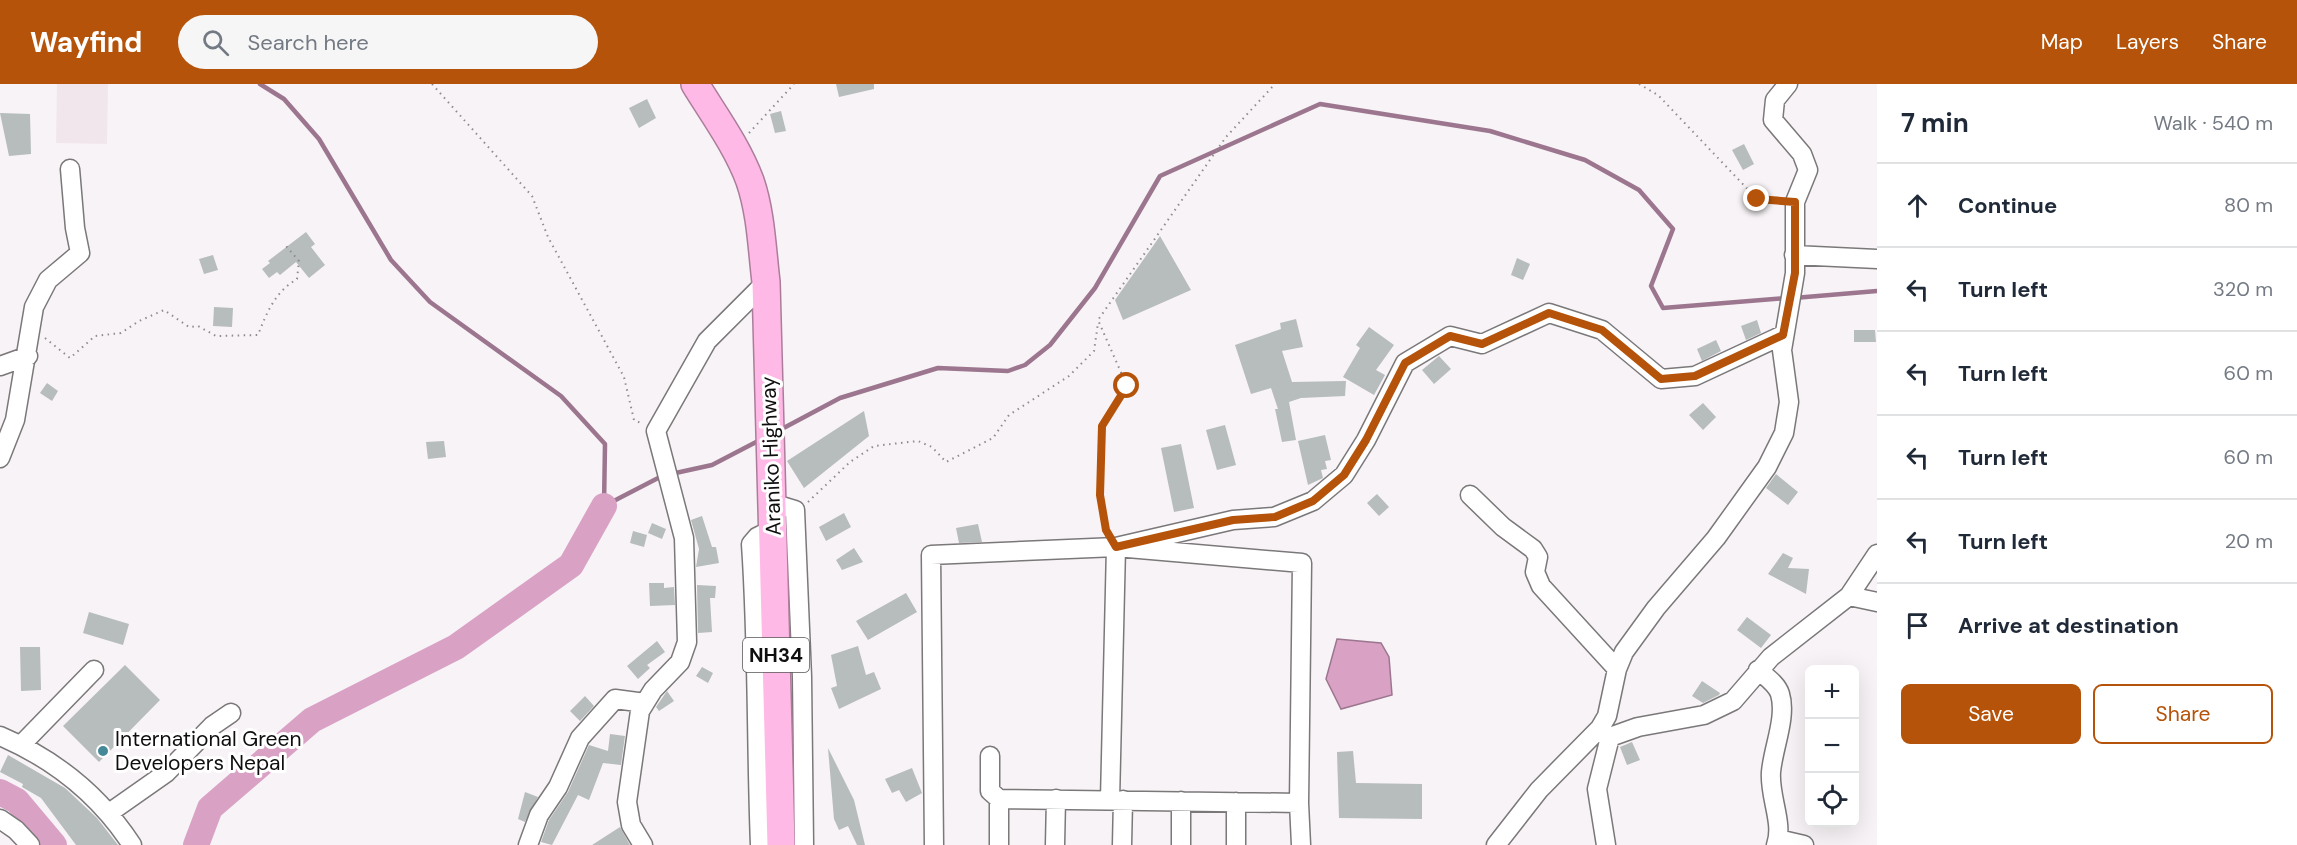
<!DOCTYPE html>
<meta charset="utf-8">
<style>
body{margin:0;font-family:"DM Sans",sans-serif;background:#f6f6f7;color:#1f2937}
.controls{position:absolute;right:18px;bottom:18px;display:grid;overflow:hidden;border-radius:9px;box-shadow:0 6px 24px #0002}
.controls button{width:54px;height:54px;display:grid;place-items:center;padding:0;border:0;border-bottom:2px solid #e0e1e3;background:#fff;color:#1f2937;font:30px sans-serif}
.stop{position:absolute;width:18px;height:18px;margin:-14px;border:4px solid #b45309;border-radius:50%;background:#fff}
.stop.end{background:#b45309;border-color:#fff;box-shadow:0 2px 6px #0008}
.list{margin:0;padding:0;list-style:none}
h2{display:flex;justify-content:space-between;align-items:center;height:78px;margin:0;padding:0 24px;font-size:26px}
h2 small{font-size:20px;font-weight:400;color:#747a83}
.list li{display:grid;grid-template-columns:39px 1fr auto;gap:18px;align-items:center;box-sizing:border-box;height:84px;padding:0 24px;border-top:2px solid #e0e1e3}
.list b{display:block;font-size:22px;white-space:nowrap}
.list em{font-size:20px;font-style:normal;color:#747a83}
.actions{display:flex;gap:12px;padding:18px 24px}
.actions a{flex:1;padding:14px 0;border:2px solid #b45309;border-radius:9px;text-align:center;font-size:21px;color:#b45309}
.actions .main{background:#b45309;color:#fff}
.icon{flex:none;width:33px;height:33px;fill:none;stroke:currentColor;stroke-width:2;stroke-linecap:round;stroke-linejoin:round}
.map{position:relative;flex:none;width:1877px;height:761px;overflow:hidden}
header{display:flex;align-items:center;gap:36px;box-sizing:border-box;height:84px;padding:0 30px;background:#b45309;color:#fff}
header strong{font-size:28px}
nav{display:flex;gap:33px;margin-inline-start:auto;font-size:21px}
.search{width:420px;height:54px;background:#f6f6f7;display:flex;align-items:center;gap:15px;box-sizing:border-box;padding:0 21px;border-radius:33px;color:#747a83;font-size:22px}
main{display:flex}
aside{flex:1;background:#fff}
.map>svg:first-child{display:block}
.built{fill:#f2e6ed}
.water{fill:#d9a2c5;stroke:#9c768e;stroke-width:1.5}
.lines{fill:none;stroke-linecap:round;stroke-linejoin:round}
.stream{stroke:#9c768e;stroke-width:4.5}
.river{stroke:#d9a2c5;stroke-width:26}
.building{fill:#b7bcbd}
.minor-casing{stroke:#7b787a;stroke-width:21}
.highway-casing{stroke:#ab7d9a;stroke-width:30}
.path{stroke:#8f8c8e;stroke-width:2;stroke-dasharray:1.5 4.5;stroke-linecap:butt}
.minor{stroke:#fff;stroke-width:18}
.highway{stroke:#ffb9e6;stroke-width:27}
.route{stroke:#b45309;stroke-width:8}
.poi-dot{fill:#458898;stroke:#fff;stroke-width:2}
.labels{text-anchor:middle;stroke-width:6;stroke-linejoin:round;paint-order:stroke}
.shield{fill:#fff;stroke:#575656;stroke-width:1.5}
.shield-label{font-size:20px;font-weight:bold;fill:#0f0e0e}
.street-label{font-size:21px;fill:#0f0e0e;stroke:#fff}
.poi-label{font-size:21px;fill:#0f0e0e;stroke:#fff;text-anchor:start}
</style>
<header>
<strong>Wayfind</strong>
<div class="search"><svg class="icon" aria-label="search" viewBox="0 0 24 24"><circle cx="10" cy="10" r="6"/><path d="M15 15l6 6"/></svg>Search here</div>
<nav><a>Map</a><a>Layers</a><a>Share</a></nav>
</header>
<main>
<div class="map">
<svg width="1877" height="761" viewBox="0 0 1877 761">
<rect width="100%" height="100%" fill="#f7f3f6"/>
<path class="built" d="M 57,0 L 108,0 L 107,60 L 56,59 Z"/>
<path class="water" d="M 1337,555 L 1381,559 L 1389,573 L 1392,611 L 1341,625 L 1326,595 Z"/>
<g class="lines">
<path class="stream" d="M 260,0 L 284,15 L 319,55 L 391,176 L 430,218 L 561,312 L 605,360 L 604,422
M 1794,214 L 1877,207
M 778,347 L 840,314 L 938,284 L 1008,287 L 1025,281 L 1050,261 L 1095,204 L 1160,92 L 1320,20 L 1490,47 L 1585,76 L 1639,106 L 1673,145 L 1651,202 L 1663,224 L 1786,214
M 671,390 L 712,381 L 760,356
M 604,422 L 662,392"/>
<path class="river" d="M 0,708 L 17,717 L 54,761
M 196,761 L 210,724 L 312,636 L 456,563 L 571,481 L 604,422"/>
</g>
<path class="building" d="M 836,0 L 874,0 L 874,5 L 839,13 Z
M 647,15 L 656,34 L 639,44 L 629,24 Z
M 781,27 L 786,47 L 775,49 L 770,30 Z
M 0,29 L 30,30 L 31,70 L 9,72 Z
M 1744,60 L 1754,80 L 1743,86 L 1732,66 Z
M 306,148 L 315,160 L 311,163 L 325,181 L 309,194 L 296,178 L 280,191 L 277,188 L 269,194 L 262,185 L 270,179 L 268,177 Z
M 1160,152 L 1191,206 L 1123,236 L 1115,216 Z
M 213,171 L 218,186 L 204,190 L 199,175 Z
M 1517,174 L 1530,180 L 1523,196 L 1511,191 Z
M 214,223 L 233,224 L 232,243 L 213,242 Z
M 1296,235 L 1303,263 L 1282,267 L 1292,298 L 1346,297 L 1345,312 L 1301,314 L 1289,318 L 1296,356 L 1282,358 L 1275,325 L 1278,325 L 1271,304 L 1251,310 L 1235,261 L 1281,245 L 1280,239 Z
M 1757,236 L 1761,249 L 1746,256 L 1741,242 Z
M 1369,243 L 1394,261 L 1376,286 L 1385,291 L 1374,311 L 1343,293 L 1360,264 L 1356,261 Z
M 1854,246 L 1875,246 L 1876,258 L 1854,258 Z
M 1716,256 L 1721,267 L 1702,277 L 1697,265 Z
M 1439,272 L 1451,285 L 1434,300 L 1422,286 Z
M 47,299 L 58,307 L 52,317 L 40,309 Z
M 1703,319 L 1716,333 L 1703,346 L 1689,331 Z
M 864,327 L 869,352 L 804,404 L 787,377 Z
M 1225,341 L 1236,381 L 1217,386 L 1206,346 Z
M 1325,351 L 1331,376 L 1325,377 L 1327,385 L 1321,386 L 1323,394 L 1308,401 L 1298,357 Z
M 444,357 L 446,373 L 428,375 L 426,358 Z
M 1181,360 L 1194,424 L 1174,428 L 1161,364 Z
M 1776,390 L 1798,408 L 1788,421 L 1766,404 Z
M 1377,410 L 1389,423 L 1379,432 L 1367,419 Z
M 844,429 L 851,443 L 826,457 L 819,443 Z
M 702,432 L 712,463 L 716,463 L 719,479 L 696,483 L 699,465 L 691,436 Z
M 652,439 L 666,445 L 662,455 L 648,449 Z
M 978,440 L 982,458 L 959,459 L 956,444 Z
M 633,447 L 647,451 L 644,463 L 630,459 Z
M 854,464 L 863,478 L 842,486 L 836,476 Z
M 1783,469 L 1793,474 L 1788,484 L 1809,485 L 1806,510 L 1768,490 Z
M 649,499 L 664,499 L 664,504 L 674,503 L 675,521 L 650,522 Z
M 697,501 L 716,502 L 715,514 L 710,514 L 712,548 L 698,549 Z
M 906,509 L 917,528 L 868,556 L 856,537 Z
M 89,528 L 129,540 L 123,561 L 83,549 Z
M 1747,533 L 1771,551 L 1761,564 L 1737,546 Z
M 657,557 L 665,568 L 647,581 L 650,584 L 638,595 L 627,582 Z
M 858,562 L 866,591 L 874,588 L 881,605 L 839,625 L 831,604 L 837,602 L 831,571 Z
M 20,563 L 40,563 L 41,606 L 21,607 Z
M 125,581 L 160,616 L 99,678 L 63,642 Z
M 702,583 L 713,589 L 708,599 L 696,592 Z
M 1702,597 L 1720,609 L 1719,611 L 1703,619 L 1692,612 Z
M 667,607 L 674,617 L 659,627 L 656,623 Z
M 585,612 L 594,622 L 580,637 L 570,627 Z
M 610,650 L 625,652 L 621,681 L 603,679 L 589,716 L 578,711 L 552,761 L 541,758 L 549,736 L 568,708 L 589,661 L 608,667 Z
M 1632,658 L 1640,676 L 1627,681 L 1620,663 Z
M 828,664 L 854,716 L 865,761 L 857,761 L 848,742 L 839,746 L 834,735 Z
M 1353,667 L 1356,699 L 1422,700 L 1422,735 L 1339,734 L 1337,668 Z
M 8,671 L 65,704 L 97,734 L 118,761 L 76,761 L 41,714 L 22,703 L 23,700 L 0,688 Z
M 912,684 L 922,709 L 906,718 L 899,706 L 892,709 L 885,695 Z
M 525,708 L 538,713 L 525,738 L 518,735 Z
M 620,743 L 630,761 L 592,761 Z"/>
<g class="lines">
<g class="minor-casing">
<path id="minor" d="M 1794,171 L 1877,175
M 0,282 L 28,272
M 0,374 L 15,336 L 34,223 L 48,196 L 80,169 L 75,144 L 70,85
M 1470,411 L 1503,443 L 1533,465 L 1538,473 L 1535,488 L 1541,502 L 1617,585
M 772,419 L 795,426 L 802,593 L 804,761
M 1849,512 L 1877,518
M 1758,586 C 1766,593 1777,600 1780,610 C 1787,633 1773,664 1771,688 C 1769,713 1784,739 1776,761
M 0,652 C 54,675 100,712 132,761
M 1610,653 L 1638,643 L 1704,631 L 1733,617 L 1771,573 L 1849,512 L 1877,470
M 21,661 L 94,586
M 990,672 L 990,707 L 999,715 L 1299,719
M 999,715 L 999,761
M 1110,716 L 1116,463 L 1233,436 L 1274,433 L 1313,417 L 1344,391 L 1366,356 L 1405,279 L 1450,252 L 1482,260 L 1549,229 L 1602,246 L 1661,295 L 1695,292 L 1783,251
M 109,729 L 166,689 L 212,642 L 231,629
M 0,735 L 16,746 L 30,761
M 1778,755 L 1804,761
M 528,761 L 539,731 L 558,703 L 580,654 L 615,615 L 645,619
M 643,761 L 631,741 L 627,718 L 640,627 L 653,606 L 680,578 L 687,558 L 684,454 L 656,347 L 707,257 L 766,198
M 760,761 C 756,661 758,560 751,460 L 757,453 L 773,445
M 934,761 L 931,471 L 1116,463 L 1302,479 L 1299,719 L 1301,761
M 1055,761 L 1056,715
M 1122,761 L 1123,716
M 1181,761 L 1181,717
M 1236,761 L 1236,718
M 1496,761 L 1539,706 L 1600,644 L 1607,632 L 1617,585 L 1624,568 L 1656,524 L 1716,454 L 1767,383 L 1784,349 L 1789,318 L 1782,266 L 1795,189 L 1795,118 L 1808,86 L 1802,70 L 1773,36 L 1775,16 L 1788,0
M 1606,761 L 1597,705 L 1610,653"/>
</g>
<g class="highway-casing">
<path id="highway" d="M 695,0 C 714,31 737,62 750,97 C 761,129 762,165 766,198 L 781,761"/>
</g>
<path class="path" d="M 432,0 L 532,112 L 548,153 L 624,293 L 634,336 L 643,340
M 1639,0 L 1658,11 L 1757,115 L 1780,117
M 749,49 L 794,0
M 45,254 L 70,274 L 95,252 L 121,249 L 139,237 L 164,226 L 189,243 L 198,242 L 216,252 L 258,251 C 267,228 275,208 297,195 L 299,177 L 286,162
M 808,418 L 850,378 L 874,362 L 918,357 L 932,363 L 946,378 L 993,354 L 1009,331 L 1069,292 L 1094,267 L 1098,239
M 1108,448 L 1100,411 L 1102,342 L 1127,302 L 1098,236 L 1226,53 L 1275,0"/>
<use href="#minor" class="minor"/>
<use href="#highway" class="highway"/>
</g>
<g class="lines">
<path class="route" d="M 1127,302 L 1102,342 L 1100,411 L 1106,446 L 1116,463 L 1233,436 L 1275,433 L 1313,417 L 1344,391 L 1366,356 L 1405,279 L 1450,252 L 1482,260 L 1549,229 L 1602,246 L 1661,295 L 1695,292 L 1783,251 L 1795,189 L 1795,118 L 1757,115"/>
</g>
<circle class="poi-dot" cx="103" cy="667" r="6"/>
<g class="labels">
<rect class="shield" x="743" y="554" width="66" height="34" rx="4.5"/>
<g class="shield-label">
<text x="776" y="578">NH34</text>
</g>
<g class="street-label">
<text transform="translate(771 372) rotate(-92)" y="7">Araniko Highway</text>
</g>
<g class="poi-label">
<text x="115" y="662">International Green<tspan x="115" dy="24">Developers Nepal</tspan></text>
</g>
</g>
</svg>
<div class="controls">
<button>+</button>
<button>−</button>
<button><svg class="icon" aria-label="locate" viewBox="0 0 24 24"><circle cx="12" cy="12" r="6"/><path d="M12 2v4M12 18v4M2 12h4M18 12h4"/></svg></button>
</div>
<div class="stop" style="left:1127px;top:302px"></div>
<div class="stop end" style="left:1757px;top:115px"></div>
</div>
<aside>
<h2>7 min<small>Walk · 540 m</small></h2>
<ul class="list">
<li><svg class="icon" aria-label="ahead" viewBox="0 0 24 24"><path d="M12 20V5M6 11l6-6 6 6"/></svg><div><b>Continue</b></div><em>80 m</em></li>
<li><svg class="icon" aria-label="left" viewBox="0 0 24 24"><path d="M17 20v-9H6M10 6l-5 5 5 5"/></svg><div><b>Turn left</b></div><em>320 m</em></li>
<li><svg class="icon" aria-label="left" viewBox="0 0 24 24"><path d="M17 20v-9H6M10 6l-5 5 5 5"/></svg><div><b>Turn left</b></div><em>60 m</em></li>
<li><svg class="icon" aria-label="left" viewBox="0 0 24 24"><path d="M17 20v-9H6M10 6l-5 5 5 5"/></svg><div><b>Turn left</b></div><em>60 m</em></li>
<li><svg class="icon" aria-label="left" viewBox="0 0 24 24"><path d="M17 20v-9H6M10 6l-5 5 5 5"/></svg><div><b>Turn left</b></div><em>20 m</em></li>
<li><svg class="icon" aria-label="arrive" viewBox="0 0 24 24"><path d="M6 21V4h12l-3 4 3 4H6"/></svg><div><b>Arrive at destination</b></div></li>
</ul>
<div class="actions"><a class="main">Save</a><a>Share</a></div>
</aside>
</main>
